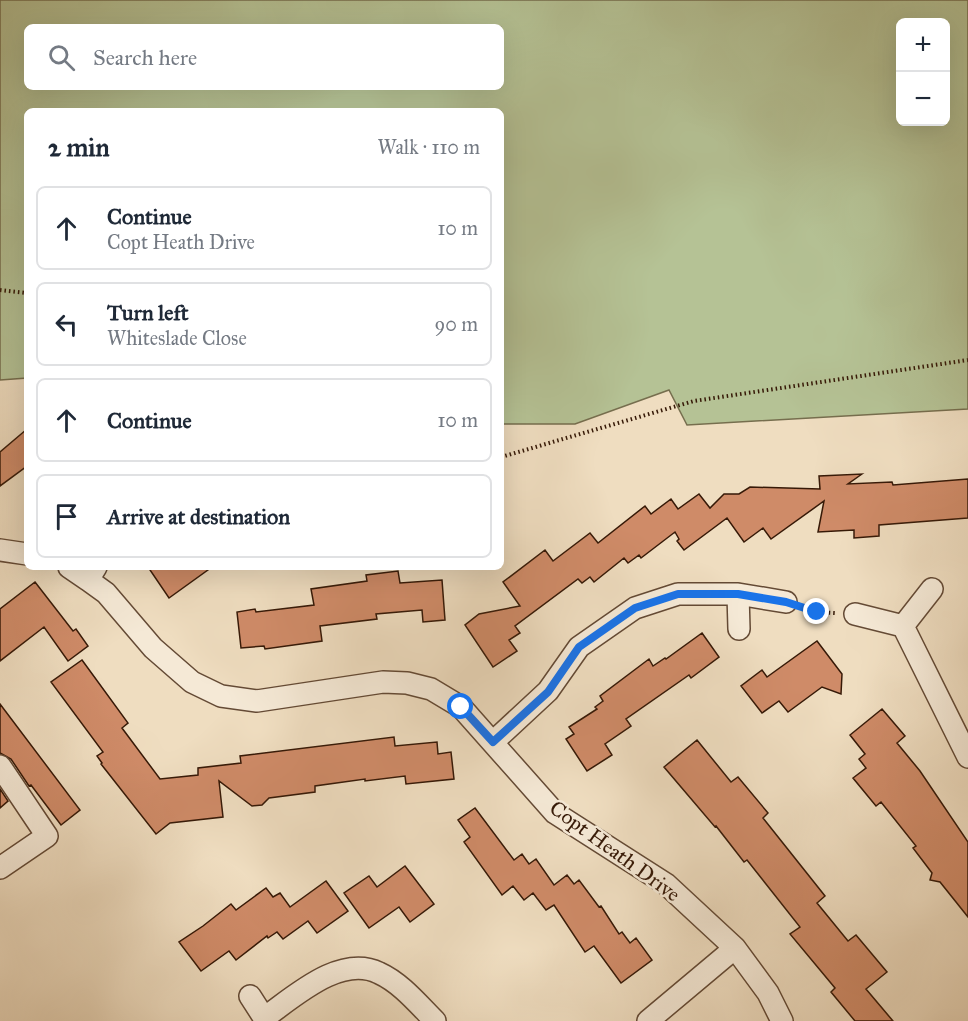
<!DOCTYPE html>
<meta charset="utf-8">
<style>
body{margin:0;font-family:"IM FELL Great Primer",serif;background:#f6f6f7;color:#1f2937}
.controls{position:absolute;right:18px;top:18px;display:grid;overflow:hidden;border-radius:9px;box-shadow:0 6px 24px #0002}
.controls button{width:54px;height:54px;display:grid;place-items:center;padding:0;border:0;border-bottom:2px solid #e0e1e3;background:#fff;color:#1f2937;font:30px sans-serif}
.stop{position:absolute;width:18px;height:18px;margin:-14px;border:4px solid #1a73e8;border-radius:50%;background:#fff}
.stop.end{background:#1a73e8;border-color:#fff;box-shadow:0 2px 6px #0008}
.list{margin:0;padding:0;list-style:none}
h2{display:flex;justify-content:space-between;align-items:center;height:78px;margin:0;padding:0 24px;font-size:26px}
h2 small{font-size:20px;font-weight:400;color:#747a83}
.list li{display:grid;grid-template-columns:39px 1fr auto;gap:18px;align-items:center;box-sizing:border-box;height:84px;margin:0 12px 12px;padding:0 12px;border:2px solid #e0e1e3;border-radius:9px}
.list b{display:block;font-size:22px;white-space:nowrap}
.list p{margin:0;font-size:20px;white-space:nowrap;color:#747a83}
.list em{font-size:20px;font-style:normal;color:#747a83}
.icon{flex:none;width:33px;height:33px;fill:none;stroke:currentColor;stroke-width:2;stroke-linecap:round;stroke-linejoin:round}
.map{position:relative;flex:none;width:968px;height:1021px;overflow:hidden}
.search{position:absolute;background:#fff;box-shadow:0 6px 24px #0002;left:24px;top:24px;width:480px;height:66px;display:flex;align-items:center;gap:15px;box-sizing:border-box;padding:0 21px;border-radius:9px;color:#747a83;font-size:22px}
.panel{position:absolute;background:#fff;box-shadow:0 6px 24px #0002;left:24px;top:108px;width:480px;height:462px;border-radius:9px}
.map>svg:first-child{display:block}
.green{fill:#b5c295;stroke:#766e4e;stroke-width:1.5;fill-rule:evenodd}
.building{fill:#cf8b68;stroke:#361907;stroke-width:1.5}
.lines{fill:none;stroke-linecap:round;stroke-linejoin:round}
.street-casing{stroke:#644a35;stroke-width:24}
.path{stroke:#361907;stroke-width:4;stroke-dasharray:1.5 3;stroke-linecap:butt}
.street{stroke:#f5e9d6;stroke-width:21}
.route{stroke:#1a73e8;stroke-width:8}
.labels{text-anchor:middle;stroke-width:5;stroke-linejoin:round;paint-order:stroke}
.street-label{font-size:21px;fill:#361907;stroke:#f5e9d6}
</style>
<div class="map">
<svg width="968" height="1021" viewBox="0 0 968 1021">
<rect width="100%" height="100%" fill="#efddc0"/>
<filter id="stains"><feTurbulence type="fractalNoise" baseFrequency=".00333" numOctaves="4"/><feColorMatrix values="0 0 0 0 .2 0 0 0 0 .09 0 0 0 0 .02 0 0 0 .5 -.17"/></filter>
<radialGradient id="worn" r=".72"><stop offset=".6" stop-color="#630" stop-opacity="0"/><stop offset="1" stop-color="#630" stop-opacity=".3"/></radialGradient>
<path class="green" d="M 0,0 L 968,0 L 968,409 L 687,425 L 669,390 L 575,424 L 501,424 L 501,111 L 27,111 L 27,378 L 0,380 ZM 900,22 L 946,22 L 946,122 L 900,122 ZM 27,27 L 501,27 L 501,87 L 27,87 Z"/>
<path class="building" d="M 27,429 L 27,466 L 0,486 L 0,452 Z
M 862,474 L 848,484 L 892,482 L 893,485 L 968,479 L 968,518 L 879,525 L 879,536 L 854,538 L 854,530 L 818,532 L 824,501 L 771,539 L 763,528 L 744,542 L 727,518 L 684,550 L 677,541 L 679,539 L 675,532 L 641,558 L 639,555 L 628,563 L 624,558 L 594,582 L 590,577 L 582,583 L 578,579 L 515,626 L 520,633 L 509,640 L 517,651 L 493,667 L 465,625 L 479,614 L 520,606 L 503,582 L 545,550 L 553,561 L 590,533 L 598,543 L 645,506 L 651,514 L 671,499 L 678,509 L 699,494 L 710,508 L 724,494 L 739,494 L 750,487 L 820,489 L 819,476 Z
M 148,567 L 212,567 L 169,598 Z
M 398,571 L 400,583 L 442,580 L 445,620 L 423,622 L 422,610 L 376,614 L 377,619 L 320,626 L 322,641 L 265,649 L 264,646 L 241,648 L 237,612 L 255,609 L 256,612 L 314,605 L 311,589 L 367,581 L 366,575 Z
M 35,582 L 73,631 L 76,629 L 88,646 L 68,661 L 44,627 L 0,661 L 0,609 Z
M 702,633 L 719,657 L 691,678 L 689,675 L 626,719 L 631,726 L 605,744 L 612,755 L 587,771 L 566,739 L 574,734 L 569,727 L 597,709 L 595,707 L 603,701 L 600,696 L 649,659 L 653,666 L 665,658 L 666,659 Z
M 817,641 L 842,674 L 841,694 L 822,687 L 788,712 L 779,701 L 762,713 L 741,686 L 762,670 L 767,677 Z
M 82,660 L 128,723 L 122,728 L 160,779 L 198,775 L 198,768 L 241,763 L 240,756 L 394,737 L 395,746 L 437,742 L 438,754 L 451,752 L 454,779 L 406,784 L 405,776 L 365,781 L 365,779 L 315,786 L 315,792 L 269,798 L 262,805 L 252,806 L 219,781 L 223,817 L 170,823 L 156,834 L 101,764 L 102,763 L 97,756 L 103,752 L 51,682 Z
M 0,704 L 80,810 L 61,825 L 31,785 L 29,786 L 11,759 L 0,753 Z
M 882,709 L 905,736 L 897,743 L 920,771 L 968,842 L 968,917 L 940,882 L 930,880 L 932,873 L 913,848 L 916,846 L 881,802 L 876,806 L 853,778 L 866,768 L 859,759 L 865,754 L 850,735 Z
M 697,740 L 731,782 L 738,777 L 768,813 L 763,818 L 825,896 L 817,903 L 848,941 L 856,935 L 887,972 L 866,989 L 893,1021 L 855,1021 L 831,992 L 835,988 L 790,934 L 800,927 L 747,860 L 744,862 L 716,826 L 715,827 L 664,767 Z
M 0,789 L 8,801 L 0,808 Z
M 475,808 L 514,860 L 522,854 L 529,864 L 536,859 L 554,885 L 567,875 L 574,884 L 579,880 L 599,907 L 601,906 L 619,934 L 622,932 L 630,943 L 636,938 L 652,960 L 621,983 L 594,946 L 585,952 L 554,905 L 546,910 L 533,893 L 524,900 L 513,886 L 502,895 L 464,842 L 470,837 L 458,820 Z
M 405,866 L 434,904 L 410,922 L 399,907 L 369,928 L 344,893 L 369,876 L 377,887 Z
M 326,881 L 348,911 L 317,933 L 308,921 L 283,939 L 277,932 L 268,938 L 267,936 L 236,960 L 229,951 L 201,971 L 179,942 L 203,926 L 231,904 L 236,910 L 266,888 L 273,897 L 280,893 L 290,907 Z"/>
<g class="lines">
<g class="street-casing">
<path id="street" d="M 0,550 L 27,554
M 69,567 L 88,580
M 96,567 L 88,580 L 106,593 L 153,648 L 192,682 L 221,696 L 257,701 L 383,682 L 407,683 L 431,689 L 461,707 L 555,813 L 666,884 L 735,948 L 768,993 L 782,1021
M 932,589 L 903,626 L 968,757
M 738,594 L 739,629
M 855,614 L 903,626
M 493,742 L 548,691 L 579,647 L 635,608 L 678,594 L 738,594 L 786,602
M 0,766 L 47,836 L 0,868
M 250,996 L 266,1021
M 264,1018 C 294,997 340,954 379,973 C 401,983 418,1004 435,1021
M 648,1021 L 735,948"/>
</g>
<path class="path" d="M 0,290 L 27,293
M 501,457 L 694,401 L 968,360
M 807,608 L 817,612 L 835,613"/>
<use href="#street" class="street"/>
</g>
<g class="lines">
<path class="route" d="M 461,707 L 493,742 L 548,692 L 579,647 L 635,608 L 678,594 L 738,594 L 786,602 L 817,612"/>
</g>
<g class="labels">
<g class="street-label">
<text transform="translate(615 851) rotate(36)" y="7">Copt Heath Drive</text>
</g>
</g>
<rect width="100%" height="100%" filter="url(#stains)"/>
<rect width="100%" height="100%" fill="url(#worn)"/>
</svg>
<div class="controls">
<button>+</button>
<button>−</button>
</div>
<div class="stop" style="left:461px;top:707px"></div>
<div class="stop end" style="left:817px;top:612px"></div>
<div class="search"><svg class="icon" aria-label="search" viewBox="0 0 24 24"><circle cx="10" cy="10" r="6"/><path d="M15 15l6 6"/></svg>Search here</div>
<section class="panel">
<h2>2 min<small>Walk · 110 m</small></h2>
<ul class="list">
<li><svg class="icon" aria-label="ahead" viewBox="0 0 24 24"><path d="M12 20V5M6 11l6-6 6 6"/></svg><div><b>Continue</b><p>Copt Heath Drive</p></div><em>10 m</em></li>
<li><svg class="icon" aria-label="left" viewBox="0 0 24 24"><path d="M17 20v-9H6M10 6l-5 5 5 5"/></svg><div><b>Turn left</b><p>Whiteslade Close</p></div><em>90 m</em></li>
<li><svg class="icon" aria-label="ahead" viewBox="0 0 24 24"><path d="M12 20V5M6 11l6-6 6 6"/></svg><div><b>Continue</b></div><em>10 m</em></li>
<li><svg class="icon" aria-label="arrive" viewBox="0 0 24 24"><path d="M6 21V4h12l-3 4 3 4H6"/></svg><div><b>Arrive at destination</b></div></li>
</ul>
</section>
</div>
